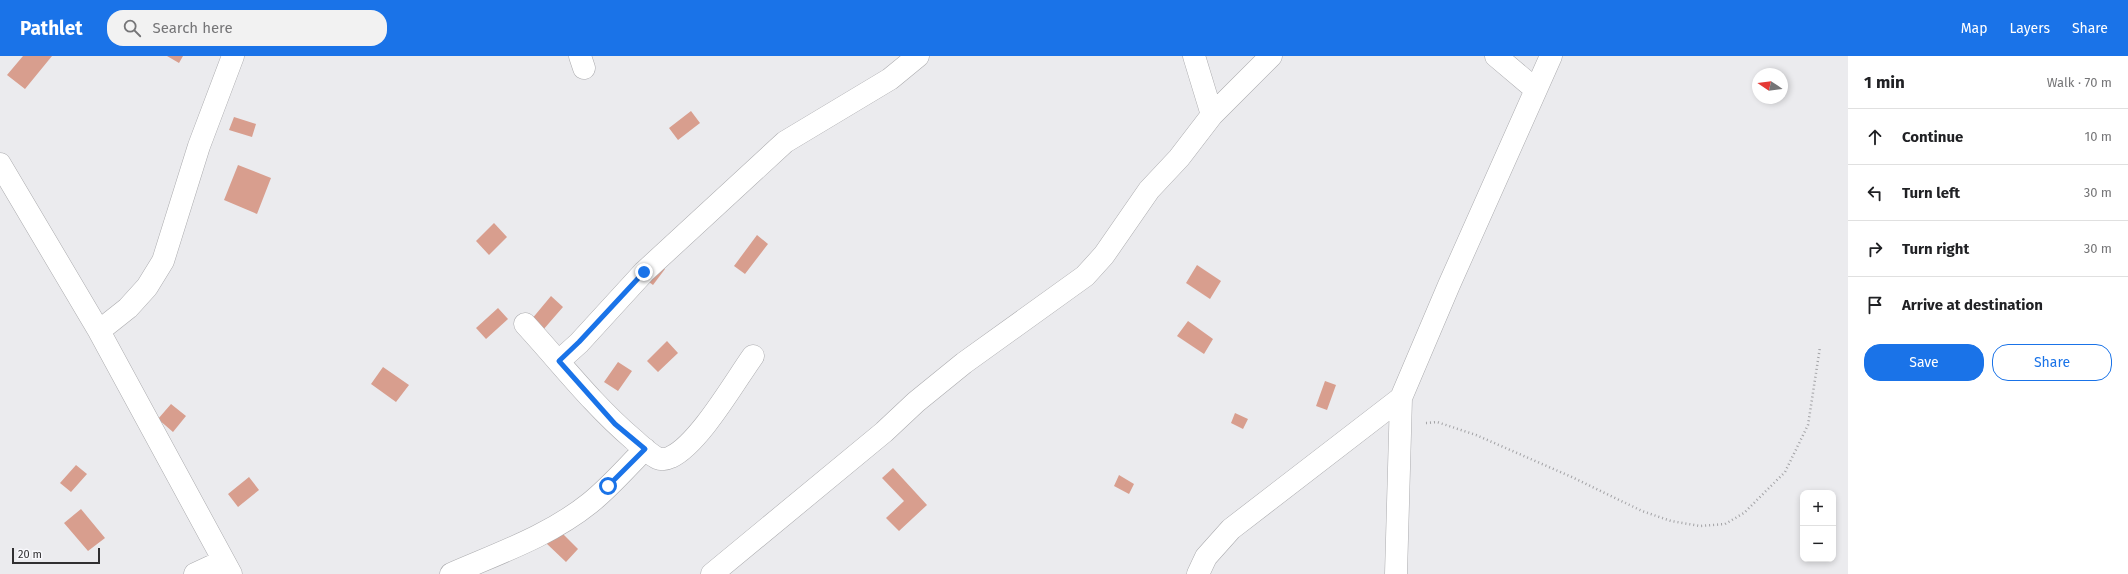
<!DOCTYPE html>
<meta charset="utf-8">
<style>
body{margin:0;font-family:"Fira Sans",sans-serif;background:#f2f2f2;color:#202124}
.controls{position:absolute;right:12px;bottom:12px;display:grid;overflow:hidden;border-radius:8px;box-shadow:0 2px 6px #0003}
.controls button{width:36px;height:36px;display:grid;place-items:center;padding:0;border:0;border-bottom:1px solid #e0e0e0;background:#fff;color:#202124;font:20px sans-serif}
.compass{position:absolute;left:1752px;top:12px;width:36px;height:36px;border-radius:50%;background:#fff;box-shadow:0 2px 6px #0003;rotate:283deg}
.scale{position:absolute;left:12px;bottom:10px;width:88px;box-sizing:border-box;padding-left:4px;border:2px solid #302f31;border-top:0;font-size:11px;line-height:14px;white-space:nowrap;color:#302f31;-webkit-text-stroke:3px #f8f8fc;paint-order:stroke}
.stop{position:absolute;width:12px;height:12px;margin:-9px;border:3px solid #1a73e8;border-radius:50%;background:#fff}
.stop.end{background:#1a73e8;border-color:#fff;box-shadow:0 1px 4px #0008}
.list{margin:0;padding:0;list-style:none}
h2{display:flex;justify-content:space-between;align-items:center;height:52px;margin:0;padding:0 16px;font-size:17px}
h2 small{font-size:13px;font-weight:400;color:#757577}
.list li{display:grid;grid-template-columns:26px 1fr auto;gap:12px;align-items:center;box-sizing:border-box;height:56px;padding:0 16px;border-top:1px solid #e0e0e0}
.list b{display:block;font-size:15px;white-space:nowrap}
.list em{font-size:13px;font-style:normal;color:#757577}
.actions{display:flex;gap:8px;padding:12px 16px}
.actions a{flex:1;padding:9px 0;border:1px solid #1a73e8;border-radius:16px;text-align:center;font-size:14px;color:#1a73e8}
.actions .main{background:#1a73e8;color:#fff}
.icon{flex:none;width:22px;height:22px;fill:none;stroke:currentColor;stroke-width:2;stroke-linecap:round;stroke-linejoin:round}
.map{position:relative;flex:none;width:1848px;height:518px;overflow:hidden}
header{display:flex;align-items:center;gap:24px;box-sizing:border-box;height:56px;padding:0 20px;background:#1a73e8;color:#fff}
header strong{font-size:19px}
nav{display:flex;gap:22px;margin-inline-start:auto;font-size:14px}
.search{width:280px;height:36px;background:#f2f2f2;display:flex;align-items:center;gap:10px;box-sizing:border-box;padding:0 14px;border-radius:16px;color:#757577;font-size:15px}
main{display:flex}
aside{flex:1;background:#fff}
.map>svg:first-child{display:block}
.building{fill:#d89e8e}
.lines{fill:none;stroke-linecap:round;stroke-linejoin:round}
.minor-casing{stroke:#ababae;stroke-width:23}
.path{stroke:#a2a2a5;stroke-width:2.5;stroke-dasharray:1 3;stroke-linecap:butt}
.minor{stroke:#fff;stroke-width:22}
.route{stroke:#1a73e8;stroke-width:5}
</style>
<header>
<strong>Pathlet</strong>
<div class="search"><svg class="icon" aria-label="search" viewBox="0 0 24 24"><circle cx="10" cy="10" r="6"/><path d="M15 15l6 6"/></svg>Search here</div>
<nav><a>Map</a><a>Layers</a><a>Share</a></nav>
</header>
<main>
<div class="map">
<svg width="1848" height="518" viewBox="0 0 1848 518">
<rect width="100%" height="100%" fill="#ebebee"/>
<path class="building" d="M 23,0 L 52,0 L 25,33 L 7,19 Z
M 167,0 L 183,0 L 179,7 Z
M 691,55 L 700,67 L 678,84 L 669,72 Z
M 234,61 L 256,68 L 252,81 L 229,74 Z
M 238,109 L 271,122 L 257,158 L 224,144 Z
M 494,167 L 507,181 L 489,199 L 476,185 Z
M 757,179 L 768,188 L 745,218 L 734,210 Z
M 658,206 L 665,213 L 653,229 L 645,223 Z
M 1197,209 L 1221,225 L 1210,243 L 1186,227 Z
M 551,240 L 563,251 L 543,274 L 531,264 Z
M 498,252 L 508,263 L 486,283 L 476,272 Z
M 1188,265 L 1213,283 L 1204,298 L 1177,280 Z
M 667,285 L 678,297 L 658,316 L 647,305 Z
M 618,306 L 632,315 L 618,335 L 604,326 Z
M 383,311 L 409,329 L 396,346 L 371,328 Z
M 1325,325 L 1336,329 L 1327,354 L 1316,350 Z
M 171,348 L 186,360 L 173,376 L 158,363 Z
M 1235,357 L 1248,363 L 1243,373 L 1231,367 Z
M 76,409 L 87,418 L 71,436 L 60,427 Z
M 893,412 L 927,449 L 899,475 L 886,462 L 904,445 L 882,422 Z
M 1119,419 L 1134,428 L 1129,438 L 1114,430 Z
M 249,421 L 259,434 L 238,451 L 228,438 Z
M 81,453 L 105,482 L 88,495 L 64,467 Z
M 559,474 L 578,493 L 566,506 L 546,487 Z"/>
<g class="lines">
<g class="minor-casing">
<path id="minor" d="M 580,0 L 584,12
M 1194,0 L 1212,59
M 1496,0 L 1535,33
M 0,108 L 99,275 L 231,518
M 525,268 C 560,306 593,349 633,383 C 640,389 648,397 657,402 C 662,404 667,403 671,401 C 699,388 735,325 753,300
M 99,275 L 128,252 L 147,231 L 163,205 L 199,90 L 233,0
M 559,305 L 579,287 L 644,216 L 785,86 L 890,23 L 918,0
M 195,518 L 223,505
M 451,518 C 499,497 549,480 590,447 C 610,431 627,411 645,393
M 712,518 L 884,376 L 916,346 L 964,307 L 1085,220 L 1104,199 L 1149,134 L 1179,102 L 1212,59 L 1271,0
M 1198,518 L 1206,501 L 1231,473 L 1401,342 L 1449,229 L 1551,0
M 1396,518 L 1401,342"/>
</g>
<path class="path" d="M 1426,367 L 1437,366 L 1476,379 L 1574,422 L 1642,455 L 1671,465 L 1700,470 L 1725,468 L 1744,457 L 1785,416 L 1808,369 L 1820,291"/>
<use href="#minor" class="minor"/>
</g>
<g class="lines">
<path class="route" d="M 608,430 L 645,393 L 615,368 L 559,305 L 579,286 L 644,216"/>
</g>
</svg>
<div class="controls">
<button>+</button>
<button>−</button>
</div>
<svg class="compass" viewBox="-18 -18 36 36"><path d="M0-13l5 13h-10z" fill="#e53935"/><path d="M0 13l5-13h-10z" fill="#757577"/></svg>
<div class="scale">20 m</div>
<div class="stop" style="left:608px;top:430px"></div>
<div class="stop end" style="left:644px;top:216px"></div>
</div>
<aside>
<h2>1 min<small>Walk · 70 m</small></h2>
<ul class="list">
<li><svg class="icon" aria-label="ahead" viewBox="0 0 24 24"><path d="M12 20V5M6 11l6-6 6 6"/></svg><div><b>Continue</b></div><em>10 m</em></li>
<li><svg class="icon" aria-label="left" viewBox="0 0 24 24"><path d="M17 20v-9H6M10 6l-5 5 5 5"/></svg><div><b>Turn left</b></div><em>30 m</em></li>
<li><svg class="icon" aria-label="right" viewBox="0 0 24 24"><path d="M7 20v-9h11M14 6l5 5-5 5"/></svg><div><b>Turn right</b></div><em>30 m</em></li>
<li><svg class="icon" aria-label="arrive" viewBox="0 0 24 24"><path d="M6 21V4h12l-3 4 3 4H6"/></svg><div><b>Arrive at destination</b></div></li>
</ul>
<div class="actions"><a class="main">Save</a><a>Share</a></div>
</aside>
</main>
